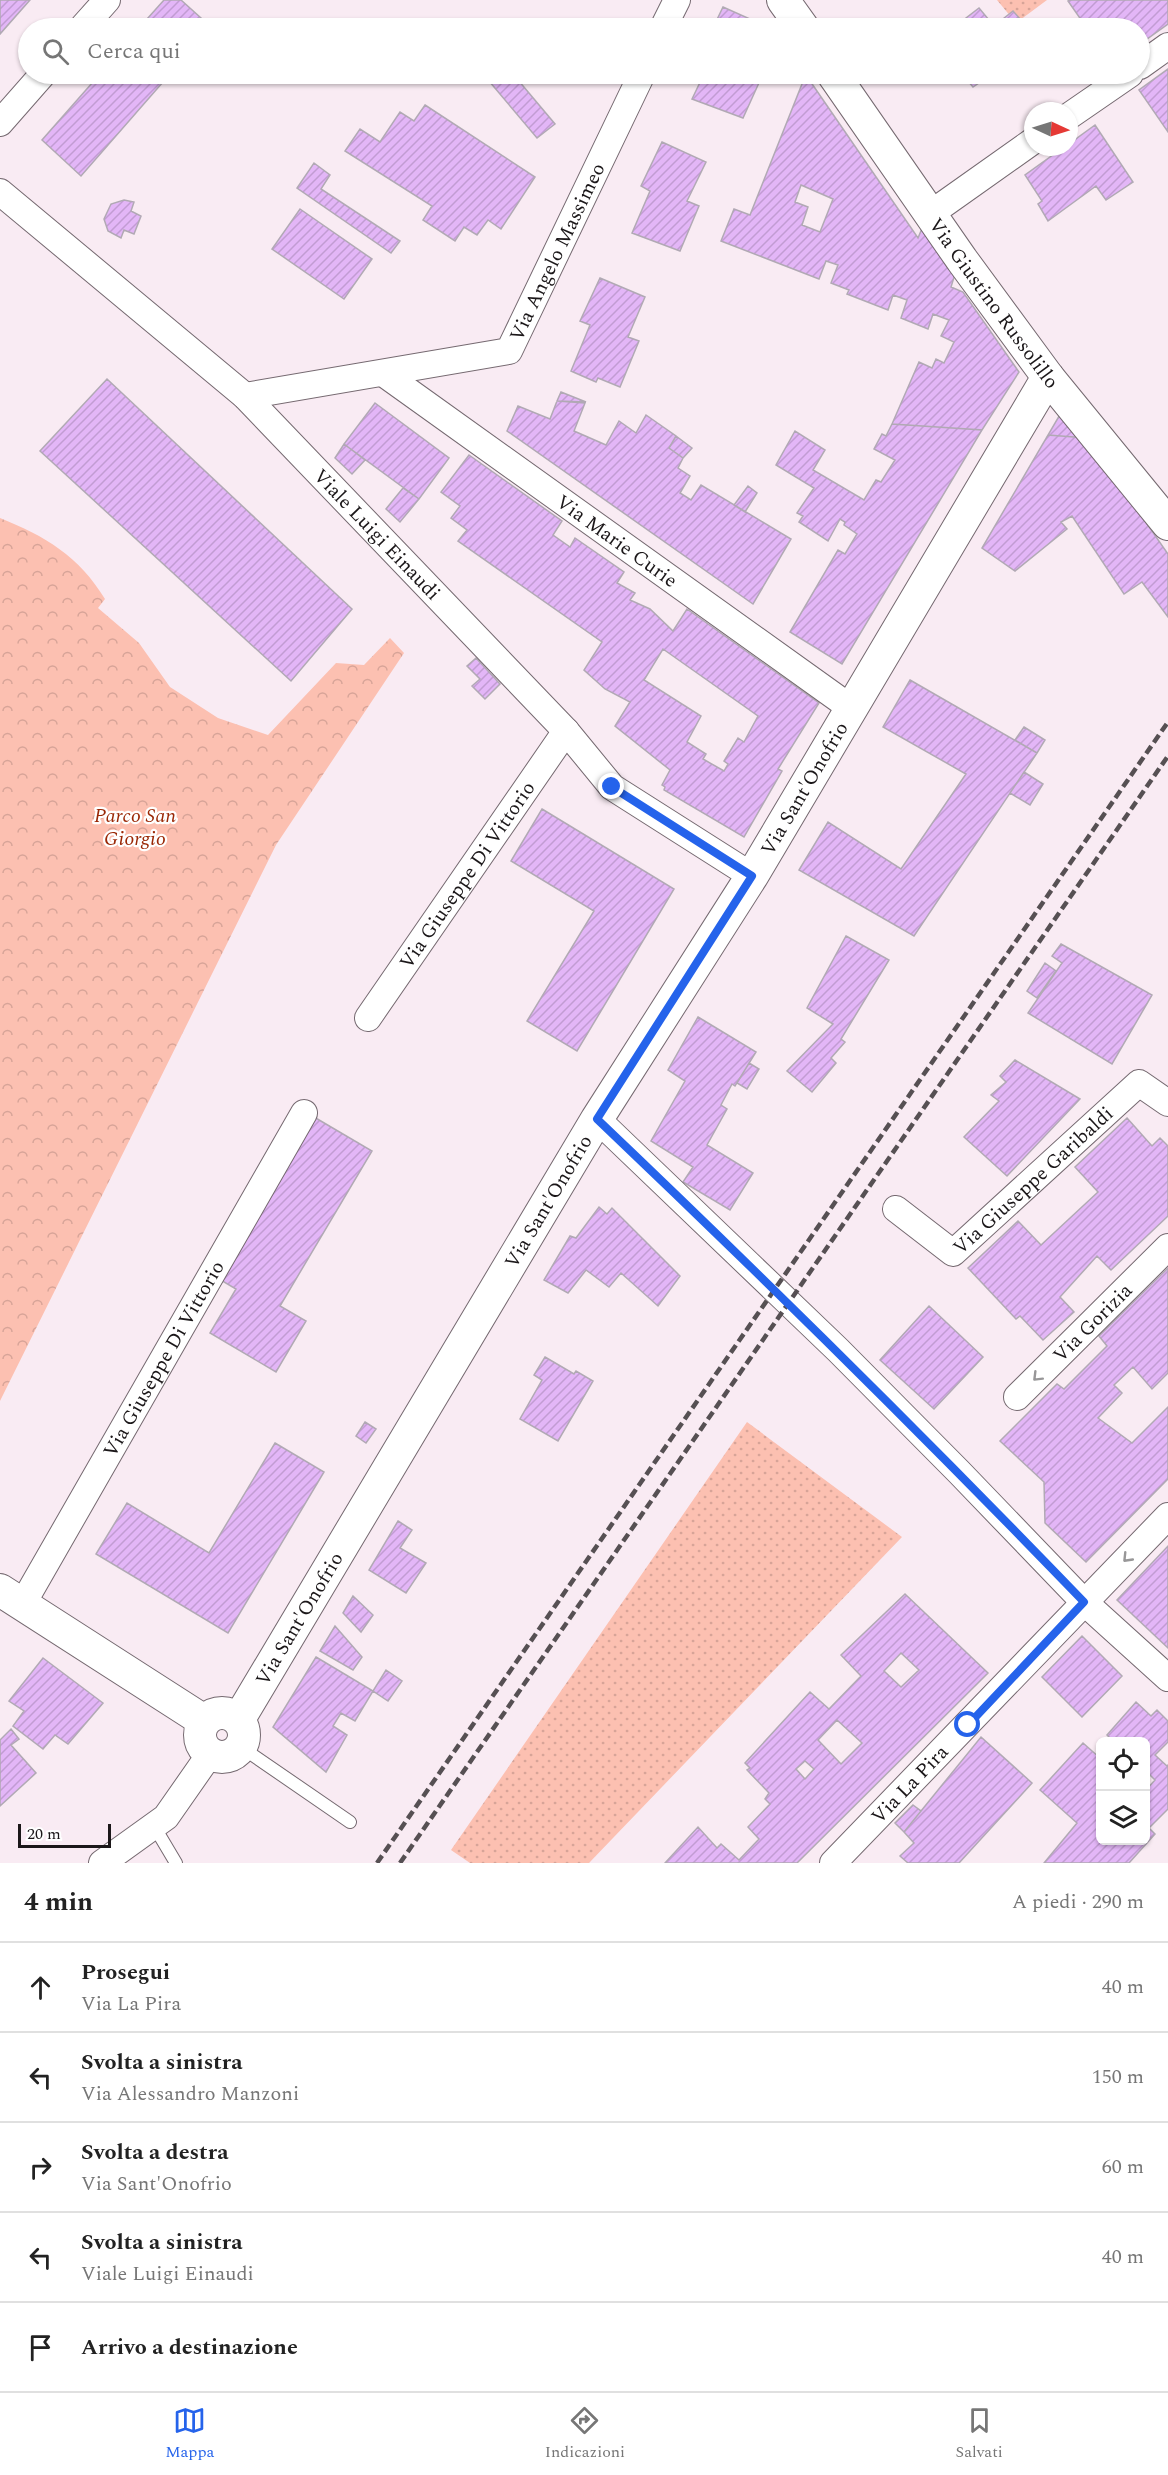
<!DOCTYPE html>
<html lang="it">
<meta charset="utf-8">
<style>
body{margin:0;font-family:Spectral,serif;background:#f6f6f6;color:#222}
.controls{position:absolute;right:18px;bottom:18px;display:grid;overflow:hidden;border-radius:9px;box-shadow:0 2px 4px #0004}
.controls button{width:54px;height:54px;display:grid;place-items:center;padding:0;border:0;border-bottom:2px solid #e0e0e0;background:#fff;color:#222;font:30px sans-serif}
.compass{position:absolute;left:1024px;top:102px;width:54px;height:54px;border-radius:50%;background:#fff;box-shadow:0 2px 4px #0004;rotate:94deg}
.scale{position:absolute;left:18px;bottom:15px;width:93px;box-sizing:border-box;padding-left:6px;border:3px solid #1b1719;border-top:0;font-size:16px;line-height:21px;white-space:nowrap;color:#1b1719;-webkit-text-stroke:4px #fff;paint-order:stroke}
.stop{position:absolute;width:18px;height:18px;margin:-14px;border:4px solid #2563eb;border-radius:50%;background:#fff}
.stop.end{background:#2563eb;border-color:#fff;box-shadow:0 2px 6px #0008}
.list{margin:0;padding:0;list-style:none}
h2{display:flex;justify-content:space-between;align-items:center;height:78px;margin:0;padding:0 24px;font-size:26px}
h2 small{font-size:20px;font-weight:400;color:#767676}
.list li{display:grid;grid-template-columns:39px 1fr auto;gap:18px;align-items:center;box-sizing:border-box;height:90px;padding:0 24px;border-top:2px solid #e0e0e0}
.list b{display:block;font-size:22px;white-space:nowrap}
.list p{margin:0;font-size:20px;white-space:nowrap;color:#767676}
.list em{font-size:20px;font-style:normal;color:#767676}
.icon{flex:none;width:33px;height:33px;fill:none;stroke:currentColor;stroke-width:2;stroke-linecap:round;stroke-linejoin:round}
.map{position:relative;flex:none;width:1168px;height:1863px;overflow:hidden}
.search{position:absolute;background:#fff;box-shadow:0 2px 4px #0004;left:18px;right:18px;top:18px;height:66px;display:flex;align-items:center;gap:15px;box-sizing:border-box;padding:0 21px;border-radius:33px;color:#767676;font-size:22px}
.sheet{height:528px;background:#fff}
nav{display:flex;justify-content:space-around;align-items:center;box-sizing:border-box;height:84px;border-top:2px solid #e0e0e0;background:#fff;font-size:16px;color:#767676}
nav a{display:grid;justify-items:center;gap:3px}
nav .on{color:#2563eb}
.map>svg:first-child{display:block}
.grass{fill:url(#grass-dots)}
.park{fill:url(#park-crowns)}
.building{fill:url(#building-hatch);stroke:#b1a9b4;stroke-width:1.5;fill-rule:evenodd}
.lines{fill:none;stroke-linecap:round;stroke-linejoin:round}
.service-casing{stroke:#756970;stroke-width:14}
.minor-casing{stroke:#756970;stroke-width:28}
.tertiary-casing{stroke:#756970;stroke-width:34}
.service{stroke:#fff;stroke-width:12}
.minor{stroke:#fff;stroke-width:26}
.tertiary{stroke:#fff;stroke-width:32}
.rail{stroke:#565053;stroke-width:4.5;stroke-dasharray:9 4.5;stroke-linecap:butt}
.oneway{stroke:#989798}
.route{stroke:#2563eb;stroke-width:8}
.labels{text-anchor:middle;stroke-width:4.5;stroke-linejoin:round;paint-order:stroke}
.street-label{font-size:20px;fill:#1b1719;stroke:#fff}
.park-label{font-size:20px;font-style:italic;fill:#9a2806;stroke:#fff}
</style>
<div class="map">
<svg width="1168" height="1863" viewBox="0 0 1168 1863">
<defs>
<pattern id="grass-dots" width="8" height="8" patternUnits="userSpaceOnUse" patternTransform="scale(1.5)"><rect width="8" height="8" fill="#fcc0b1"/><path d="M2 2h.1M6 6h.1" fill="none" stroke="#d7a498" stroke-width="1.8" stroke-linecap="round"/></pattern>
<pattern id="park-crowns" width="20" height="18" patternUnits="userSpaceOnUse" patternTransform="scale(1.5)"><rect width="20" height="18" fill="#fcc0b1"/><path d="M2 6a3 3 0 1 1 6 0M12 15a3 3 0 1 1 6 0" fill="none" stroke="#d7a498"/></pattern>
<pattern id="building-hatch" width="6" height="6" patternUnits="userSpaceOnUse" patternTransform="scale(1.5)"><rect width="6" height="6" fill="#e3b6f7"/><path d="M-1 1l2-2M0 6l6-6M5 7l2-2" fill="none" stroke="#c29cd3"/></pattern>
</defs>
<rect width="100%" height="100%" fill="#f9ebf3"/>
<path class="grass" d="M 997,0 L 1047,0 L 1016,23 Z
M 747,1422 L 902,1537 L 589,1863 L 470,1863 L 451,1850 Z"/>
<path class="park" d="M 0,518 C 45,536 79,556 105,599 L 98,608 L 139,643 L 170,687 L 218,718 L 268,735 L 336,663 L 364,665 L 390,638 L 404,653 L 276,845 L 0,1401 Z"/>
<path class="building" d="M 0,0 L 30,0 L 0,34 Z
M 164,0 L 181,0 L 211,27 L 139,28 Z
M 1070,0 L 1168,0 L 1168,24 L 1140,44 L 1140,28 L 1072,28 L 1082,21 L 1068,1 Z
M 723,7 L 768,27 L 767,28 L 713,28 Z
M 979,8 L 994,26 L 1013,11 L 1028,28 L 953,28 Z
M 1168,69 L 1168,132 L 1139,90 Z
M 100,74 L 170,74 L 81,176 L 42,140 Z
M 497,74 L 513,74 L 555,124 L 537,138 L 489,81 Z
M 704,74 L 763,74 L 743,118 L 692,99 Z
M 962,74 L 992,74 L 973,87 Z
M 808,78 L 918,238 L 923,226 L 956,271 L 951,287 L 963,292 L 1019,372 L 982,430 L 892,424 L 919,362 L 932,368 L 936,359 L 944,363 L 954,342 L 941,336 L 949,320 L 933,314 L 928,329 L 901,318 L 907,300 L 893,295 L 888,310 L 847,294 L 849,290 L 831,283 L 838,265 L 826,261 L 819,279 L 721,241 L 734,209 L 750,215 L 804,79 ZM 801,185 L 833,199 L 820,232 L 802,225 L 808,207 L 795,202 Z
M 425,105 L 535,177 L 501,229 L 488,220 L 477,235 L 464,227 L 455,241 L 423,220 L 432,206 L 345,151 L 360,129 L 380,142 L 400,112 L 414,121 Z
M 1095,125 L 1133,182 L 1106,200 L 1096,186 L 1048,221 L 1038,204 L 1042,201 L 1025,175 L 1064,147 L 1069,147 L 1069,144 Z
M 662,142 L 706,162 L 687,201 L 699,206 L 680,251 L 632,233 L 650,191 L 641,186 Z
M 314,163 L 330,175 L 321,189 L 400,241 L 391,253 L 297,188 Z
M 124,200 L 134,202 L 131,211 L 141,216 L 134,234 L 124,230 L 121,238 L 108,231 L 104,219 L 111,204 Z
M 300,209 L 372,259 L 344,299 L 272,249 Z
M 600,278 L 645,297 L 628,337 L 639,341 L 620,387 L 598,378 L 596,382 L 571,371 L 590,325 L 580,321 Z
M 107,379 L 352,609 L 291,681 L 40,451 Z
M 561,392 L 586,402 L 557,401 Z
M 557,401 L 585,403 L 574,431 L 606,445 L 619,421 L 636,433 L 646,415 L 676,436 L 669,448 L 683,458 L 678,468 L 690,476 L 680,493 L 691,500 L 701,485 L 791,539 L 753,604 L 507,431 L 518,406 L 550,419 Z
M 375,403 L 449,458 L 419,499 L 344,444 Z
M 1065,406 L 1087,438 L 1048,435 Z
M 892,424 L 982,430 L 842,664 L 790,632 L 838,550 L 845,554 L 857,534 L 844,525 L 845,522 L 840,519 L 828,541 L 799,522 L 803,516 L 797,513 L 814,488 L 776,465 L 795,431 L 825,450 L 813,470 L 864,500 L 876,480 L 881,482 L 895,460 L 874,449 L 882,434 L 886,436 Z
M 1048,435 L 1087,438 L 1168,554 L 1168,617 L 1142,582 L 1124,594 L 1072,516 L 1061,522 L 1067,529 L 1015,571 L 982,548 Z
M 676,436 L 692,448 L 683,458 L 669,448 Z
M 344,444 L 365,460 L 352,474 L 335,458 Z
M 469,455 L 562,521 L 553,535 L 570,547 L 575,538 L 624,572 L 617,583 L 635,593 L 630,600 L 650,609 L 673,631 L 687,609 L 819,703 L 778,769 L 782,771 L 744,837 L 664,790 L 665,787 L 662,785 L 670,770 L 615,726 L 630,702 L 605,689 L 584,670 L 602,642 L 458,541 L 467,530 L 451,518 L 460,506 L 441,492 ZM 663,649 L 758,716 L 744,742 L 738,738 L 724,761 L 728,764 L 724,771 L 703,759 L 706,754 L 687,742 L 701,716 L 644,680 Z
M 748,486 L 757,493 L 745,512 L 734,505 Z
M 403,488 L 419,499 L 400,522 L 386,509 Z
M 476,658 L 500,684 L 485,699 L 472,686 L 480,679 L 467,666 Z
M 910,680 L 1037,753 L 914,936 L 799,870 L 828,822 L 901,869 L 966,774 L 883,727 Z
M 1024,727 L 1045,740 L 1037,753 L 1015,740 Z
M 1024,772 L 1043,784 L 1030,805 L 1010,793 Z
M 542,809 L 674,889 L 577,1051 L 527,1021 L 594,911 L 511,861 Z
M 846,936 L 889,960 L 841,1039 L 845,1042 L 831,1058 L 836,1063 L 812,1092 L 787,1071 L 833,1024 L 807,1008 Z
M 1061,944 L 1152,995 L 1112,1064 L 1028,1013 L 1062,963 L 1052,956 Z
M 1045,963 L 1056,971 L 1037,998 L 1027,991 Z
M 698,1017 L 756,1052 L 735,1086 L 732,1084 L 721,1105 L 727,1109 L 707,1145 L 753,1173 L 730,1210 L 683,1182 L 693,1167 L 651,1141 L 685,1081 L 668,1070 Z
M 1015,1060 L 1080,1099 L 1007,1176 L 964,1137 L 999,1101 L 991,1095 L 1006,1082 L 1000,1076 Z
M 749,1063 L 759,1069 L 747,1089 L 737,1083 Z
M 314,1117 L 372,1151 L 280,1306 L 306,1321 L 276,1372 L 210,1333 L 236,1289 L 219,1279 Z
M 1127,1118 L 1152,1146 L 1160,1138 L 1168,1146 L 1168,1216 L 1111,1270 L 1097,1256 L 1060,1297 L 1074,1312 L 1043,1340 L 1020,1316 L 1016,1319 L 968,1268 L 1018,1221 L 1041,1245 L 1098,1192 L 1075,1167 Z
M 599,1207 L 607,1214 L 612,1208 L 680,1276 L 658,1306 L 621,1273 L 609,1287 L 586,1270 L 568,1293 L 544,1280 L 570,1236 L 576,1238 Z
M 1168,1268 L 1168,1373 L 1152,1389 L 1133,1367 L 1114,1385 L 1122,1393 L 1098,1418 L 1132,1443 L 1168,1407 L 1168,1479 L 1086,1562 L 1045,1523 L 1044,1482 L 1000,1441 L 1057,1384 L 1064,1389 L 1107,1346 L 1099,1336 Z
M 929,1306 L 983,1357 L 934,1409 L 880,1360 Z
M 545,1357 L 574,1374 L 576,1371 L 593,1381 L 558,1441 L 520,1419 L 542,1380 L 534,1375 Z
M 365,1422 L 376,1429 L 366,1443 L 356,1436 Z
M 275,1443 L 324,1472 L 228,1633 L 96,1554 L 127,1503 L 209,1553 Z
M 398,1521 L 412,1530 L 400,1548 L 426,1563 L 406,1593 L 369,1570 Z
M 1168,1546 L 1168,1648 L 1117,1600 Z
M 905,1594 L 988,1673 L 797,1863 L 665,1863 L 698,1827 L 717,1848 L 721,1844 L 739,1860 L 759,1839 L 748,1827 L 770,1804 L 765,1799 L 769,1793 L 747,1770 L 750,1768 L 745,1763 L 810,1692 L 829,1709 L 861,1676 L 841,1655 ZM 901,1653 L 919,1670 L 901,1687 L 884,1671 ZM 837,1720 L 862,1743 L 841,1764 L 818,1740 ZM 805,1761 L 814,1769 L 805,1779 L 796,1769 Z
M 353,1596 L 373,1615 L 361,1632 L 343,1613 Z
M 335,1626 L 362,1657 L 353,1670 L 320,1651 Z
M 1082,1636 L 1122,1676 L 1082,1717 L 1042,1677 Z
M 316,1657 L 373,1691 L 355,1721 L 341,1713 L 333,1726 L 347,1735 L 326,1772 L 273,1727 Z
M 43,1658 L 103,1703 L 68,1744 L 55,1735 L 43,1749 L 13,1726 L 24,1711 L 9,1701 Z
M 386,1670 L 402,1681 L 388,1701 L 373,1691 Z
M 1136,1702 L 1151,1716 L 1157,1710 L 1168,1721 L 1168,1742 L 1155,1755 L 1167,1766 L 1168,1765 L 1168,1809 L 1149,1828 L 1155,1834 L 1129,1863 L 1044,1863 L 1077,1823 L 1040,1790 L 1083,1743 L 1100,1758 L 1100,1840 L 1146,1840 L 1146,1790 L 1155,1780 L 1146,1771 L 1146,1742 L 1114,1742 L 1107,1735 Z
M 11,1729 L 19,1739 L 11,1745 L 36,1773 L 0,1806 L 0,1740 Z
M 981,1737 L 1032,1783 L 959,1863 L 908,1863 L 900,1856 L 914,1843 L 904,1832 Z
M 913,1805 L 921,1811 L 904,1832 L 895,1823 Z"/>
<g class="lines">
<g class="service-casing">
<path id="service" d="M 241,1747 L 350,1822
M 154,1826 L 176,1863"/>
</g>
<g class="minor-casing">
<g id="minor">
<path d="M 82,28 L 107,0"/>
<path d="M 663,28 L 677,0"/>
<path d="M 1140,66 L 1168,46"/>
<path d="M 1069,116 L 1130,74"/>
<path d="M 0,123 L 43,74"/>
<path id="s1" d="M 0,192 L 245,396 L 566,731 L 612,787 L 752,876"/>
<path d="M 930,214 L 1033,141"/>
<path id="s2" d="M 383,373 L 851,708"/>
<path id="s3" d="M 245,396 L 509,351 L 642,74"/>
<path id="s4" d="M 368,1018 L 566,731"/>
<path d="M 597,1119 L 838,1350 L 959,1472 L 1084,1602 L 1168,1678"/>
<path id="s5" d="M 896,1209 L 953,1253 L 1139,1083 L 1168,1103"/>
<path id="s6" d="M 1017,1397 L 1168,1247"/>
<path id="s7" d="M 22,1605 L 304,1113"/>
<path d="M 102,1863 L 166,1817 L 210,1754"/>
<path id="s8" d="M 833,1863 L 1168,1516"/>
</g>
</g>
<g class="tertiary-casing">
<g id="tertiary">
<path d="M 783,0 L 803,28"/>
<path id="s9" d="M 833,74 L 962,260 L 1048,377 L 1168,524"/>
<path d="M 0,1590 L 204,1721"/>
<circle cx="222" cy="1735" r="22"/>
<path id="s10" d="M 239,1719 L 597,1119 L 752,876 L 1048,377"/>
</g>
</g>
<use href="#service" class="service"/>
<use href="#minor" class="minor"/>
<use href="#tertiary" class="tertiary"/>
<path class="rail" d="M 377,1863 L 1168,722
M 400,1863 L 1168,756"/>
</g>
<defs><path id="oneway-chevron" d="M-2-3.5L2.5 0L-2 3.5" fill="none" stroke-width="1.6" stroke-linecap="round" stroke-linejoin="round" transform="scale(1.5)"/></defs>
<g class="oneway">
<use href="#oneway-chevron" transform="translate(1037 1377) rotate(135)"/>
<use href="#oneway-chevron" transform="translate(1127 1558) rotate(134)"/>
</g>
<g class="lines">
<path class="route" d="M 612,787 L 752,876 L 597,1119 C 763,1277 925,1437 1084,1602 L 968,1725"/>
</g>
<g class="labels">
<g class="street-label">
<text dy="7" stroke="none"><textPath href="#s3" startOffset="378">Via Angelo Massimeo</textPath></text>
<text dy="7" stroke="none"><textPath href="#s9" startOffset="280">Via Giustino Russolillo</textPath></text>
<text dy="7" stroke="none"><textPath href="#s1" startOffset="510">Viale Luigi Einaudi</textPath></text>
<text dy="7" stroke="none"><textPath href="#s2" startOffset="288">Via Marie Curie</textPath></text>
<text dy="7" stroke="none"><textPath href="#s10" startOffset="1089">Via Sant'Onofrio</textPath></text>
<text dy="7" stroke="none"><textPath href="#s4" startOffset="174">Via Giuseppe Di Vittorio</textPath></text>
<text dy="7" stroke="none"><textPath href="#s5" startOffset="180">Via Giuseppe Garibaldi</textPath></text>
<text dy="7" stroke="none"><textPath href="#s10" startOffset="603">Via Sant'Onofrio</textPath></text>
<text dy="7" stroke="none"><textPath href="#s6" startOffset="106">Via Gorizia</textPath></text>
<text dy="7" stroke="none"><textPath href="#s7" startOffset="284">Via Giuseppe Di Vittorio</textPath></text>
<text dy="7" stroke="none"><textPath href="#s10" startOffset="117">Via Sant'Onofrio</textPath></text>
<text dy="7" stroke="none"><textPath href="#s8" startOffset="110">Via La Pira</textPath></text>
</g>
<g class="park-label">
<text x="135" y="822">Parco San<tspan x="135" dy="23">Giorgio</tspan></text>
</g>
</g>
</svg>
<div class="controls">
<button><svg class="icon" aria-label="locate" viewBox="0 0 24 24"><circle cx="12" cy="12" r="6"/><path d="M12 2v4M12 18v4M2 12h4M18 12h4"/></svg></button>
<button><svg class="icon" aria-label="layers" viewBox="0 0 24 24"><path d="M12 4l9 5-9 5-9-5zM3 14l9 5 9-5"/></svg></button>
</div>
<svg class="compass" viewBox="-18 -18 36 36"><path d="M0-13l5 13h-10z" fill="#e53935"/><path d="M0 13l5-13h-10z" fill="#767676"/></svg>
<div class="scale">20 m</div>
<div class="stop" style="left:968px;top:1725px"></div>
<div class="stop end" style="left:612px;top:787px"></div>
<div class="search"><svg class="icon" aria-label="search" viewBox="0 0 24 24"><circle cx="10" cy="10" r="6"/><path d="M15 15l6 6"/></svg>Cerca qui</div>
</div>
<section class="sheet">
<h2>4 min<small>A piedi · 290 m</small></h2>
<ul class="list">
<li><svg class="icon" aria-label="ahead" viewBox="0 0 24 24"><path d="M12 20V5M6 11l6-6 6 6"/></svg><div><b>Prosegui</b><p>Via La Pira</p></div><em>40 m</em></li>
<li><svg class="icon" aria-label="left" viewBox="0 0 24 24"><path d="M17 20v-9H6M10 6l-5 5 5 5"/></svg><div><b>Svolta a sinistra</b><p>Via Alessandro Manzoni</p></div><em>150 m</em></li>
<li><svg class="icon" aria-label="right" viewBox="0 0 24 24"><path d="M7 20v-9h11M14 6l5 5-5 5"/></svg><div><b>Svolta a destra</b><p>Via Sant'Onofrio</p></div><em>60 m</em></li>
<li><svg class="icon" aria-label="left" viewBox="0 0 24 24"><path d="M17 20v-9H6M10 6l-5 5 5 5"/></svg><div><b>Svolta a sinistra</b><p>Viale Luigi Einaudi</p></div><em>40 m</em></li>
<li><svg class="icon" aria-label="arrive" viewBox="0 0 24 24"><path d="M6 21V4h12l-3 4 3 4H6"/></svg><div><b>Arrivo a destinazione</b></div></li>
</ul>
</section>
<nav>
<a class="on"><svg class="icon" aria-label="map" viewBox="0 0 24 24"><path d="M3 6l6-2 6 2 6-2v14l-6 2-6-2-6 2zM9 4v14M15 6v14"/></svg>Mappa</a>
<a><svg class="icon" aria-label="directions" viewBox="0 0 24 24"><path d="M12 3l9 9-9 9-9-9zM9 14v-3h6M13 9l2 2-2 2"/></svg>Indicazioni</a>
<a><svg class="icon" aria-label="saved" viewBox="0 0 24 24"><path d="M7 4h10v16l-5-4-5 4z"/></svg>Salvati</a>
</nav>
